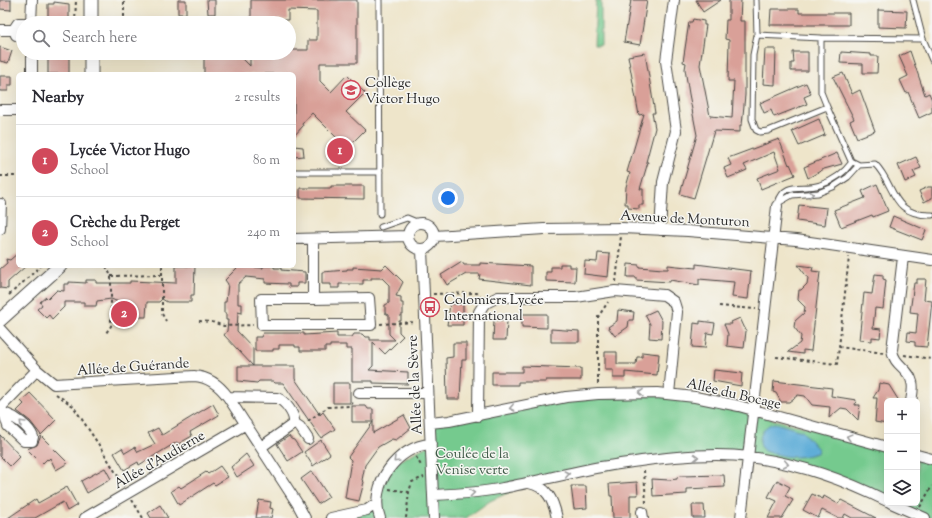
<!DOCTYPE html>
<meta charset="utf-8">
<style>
body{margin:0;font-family:"Sorts Mill Goudy",serif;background:#f7f7f7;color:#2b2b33}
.controls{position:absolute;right:12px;bottom:12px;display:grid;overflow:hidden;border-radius:6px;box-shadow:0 4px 16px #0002}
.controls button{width:36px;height:36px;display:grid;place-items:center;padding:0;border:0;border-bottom:1px solid #e1e1e2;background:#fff;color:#2b2b33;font:20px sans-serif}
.you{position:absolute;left:448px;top:198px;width:14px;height:14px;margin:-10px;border:3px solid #fff;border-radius:50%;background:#1a73e8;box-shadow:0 0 0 6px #1a73e833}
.badge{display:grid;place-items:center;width:26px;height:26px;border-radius:50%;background:#d1495b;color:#fff;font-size:13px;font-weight:700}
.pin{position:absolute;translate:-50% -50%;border:2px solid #fff;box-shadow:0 1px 4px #0006}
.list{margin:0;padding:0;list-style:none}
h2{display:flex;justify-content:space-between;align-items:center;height:52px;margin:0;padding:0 16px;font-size:17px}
h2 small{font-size:13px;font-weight:400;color:#7c7c81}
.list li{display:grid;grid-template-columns:26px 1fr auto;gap:12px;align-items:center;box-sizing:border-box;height:72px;padding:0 16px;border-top:1px solid #e1e1e2}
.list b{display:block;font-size:15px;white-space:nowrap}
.list p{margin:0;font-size:13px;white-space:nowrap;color:#7c7c81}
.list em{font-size:13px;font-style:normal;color:#7c7c81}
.icon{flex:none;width:22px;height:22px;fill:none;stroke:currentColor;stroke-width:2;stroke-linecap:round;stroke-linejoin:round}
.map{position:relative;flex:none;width:932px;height:518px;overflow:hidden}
.search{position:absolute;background:#fff;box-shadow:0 4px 16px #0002;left:16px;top:16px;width:280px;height:44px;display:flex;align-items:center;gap:10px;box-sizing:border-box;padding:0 14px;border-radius:22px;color:#7c7c81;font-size:15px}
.panel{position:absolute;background:#fff;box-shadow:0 4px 16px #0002;left:16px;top:72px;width:280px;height:196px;border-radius:6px}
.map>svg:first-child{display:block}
.green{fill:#75ca8e;stroke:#507a5c}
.water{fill:#5eadd8;stroke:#446c82}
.building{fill:#d9a098}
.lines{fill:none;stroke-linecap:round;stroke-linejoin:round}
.service-casing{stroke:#484743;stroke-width:7}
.minor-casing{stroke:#484743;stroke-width:12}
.tertiary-casing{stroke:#484743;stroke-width:15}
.path{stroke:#484743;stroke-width:2;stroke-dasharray:3 3;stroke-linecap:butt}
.service{stroke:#fff;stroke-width:5}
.minor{stroke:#fff;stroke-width:10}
.tertiary{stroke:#fff;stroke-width:13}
.oneway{stroke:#a0a0a0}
.labels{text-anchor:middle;stroke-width:3;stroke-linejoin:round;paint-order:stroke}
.poi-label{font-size:14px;fill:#2b2b2b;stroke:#f6f6f2;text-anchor:start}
.street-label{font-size:14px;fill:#2b2b2b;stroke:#f6f6f2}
.park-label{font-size:14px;fill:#415b49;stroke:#f6f6f2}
</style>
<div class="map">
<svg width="932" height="518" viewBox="0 0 932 518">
<rect width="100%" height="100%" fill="#f6f6f2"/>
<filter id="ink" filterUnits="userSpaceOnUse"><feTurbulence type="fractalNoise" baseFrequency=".025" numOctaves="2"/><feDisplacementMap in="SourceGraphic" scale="8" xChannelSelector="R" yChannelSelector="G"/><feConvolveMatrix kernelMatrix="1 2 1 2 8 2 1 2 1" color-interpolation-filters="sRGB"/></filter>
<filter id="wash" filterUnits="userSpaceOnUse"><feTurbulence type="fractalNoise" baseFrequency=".012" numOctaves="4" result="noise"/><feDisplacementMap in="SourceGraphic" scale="16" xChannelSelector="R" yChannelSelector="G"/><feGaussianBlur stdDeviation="0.9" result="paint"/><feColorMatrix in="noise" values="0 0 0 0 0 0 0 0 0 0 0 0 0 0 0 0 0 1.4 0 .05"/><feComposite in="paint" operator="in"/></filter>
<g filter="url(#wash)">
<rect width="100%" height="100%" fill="#eee5ca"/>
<path class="green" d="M 596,0 L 601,0 L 601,45 L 594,45 Z
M 669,394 L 887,447 L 887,501 L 865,490 L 766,461 L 681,457 L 529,483 L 490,501 L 466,518 L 331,518 L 371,508 L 391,465 L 431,444 L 430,423 L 537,402 Z
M 917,455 L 932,459 L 932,518 L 925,518 L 891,503 L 917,503 Z"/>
<path class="water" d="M 775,423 L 802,431 L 818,449 L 817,453 C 794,460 787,457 764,451 C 755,442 762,425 775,423 Z"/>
<g id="blocks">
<path class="building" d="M 0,0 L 11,0 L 11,10 L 0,9 Z
M 178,0 L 186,0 L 186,14 L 178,14 Z
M 207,0 L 215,0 L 215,14 L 208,14 Z
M 251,0 L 357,0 L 357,63 L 320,63 L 320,81 L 331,92 L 347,75 L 365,93 L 346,112 L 365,130 L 347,148 L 312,113 L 302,124 L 303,126 L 294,136 L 294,74 L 204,74 L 204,58 L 209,53 L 237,53 L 250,66 L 250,53 L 289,53 L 289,50 L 308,50 L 308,40 L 317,40 L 317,11 L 288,10 L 288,20 L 278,20 L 278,23 L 251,23 Z
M 631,0 L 647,0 L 640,45 L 624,42 Z
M 696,0 L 721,0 L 703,12 Z
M 729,0 L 741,0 L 740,21 L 745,21 L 745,95 L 742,125 L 740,125 L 740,132 L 714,131 L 694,198 L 680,194 L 697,135 L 689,94 L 685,69 L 686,63 L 683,62 L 689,22 L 692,22 L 693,19 L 704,21 L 704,25 L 706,25 L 700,65 L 710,116 L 732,118 L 734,81 L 728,81 L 729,40 L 725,39 L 726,20 L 729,20 Z
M 54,2 L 69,4 L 69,23 L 48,23 L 48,4 L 54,4 Z
M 771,9 L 799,9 L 799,13 L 849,13 L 849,25 L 770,25 Z
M 878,10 L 907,11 L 906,28 L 878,27 Z
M 0,47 L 12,51 L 8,63 L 0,61 Z
M 765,49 L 776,49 L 775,85 L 763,84 Z
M 910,51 L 925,95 L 929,93 L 932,100 L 932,112 L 919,118 L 908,92 L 906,93 L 900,80 L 908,76 L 899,56 Z
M 793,52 L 808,52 L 808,71 L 791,71 L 791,63 L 794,63 Z
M 841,52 L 871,54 L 871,56 L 878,56 L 877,73 L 863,73 L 863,64 L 840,63 Z
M 48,53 L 69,53 L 69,74 L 48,74 Z
M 645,53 L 655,113 L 652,113 L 655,128 L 646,162 L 648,162 L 640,189 L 643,189 L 643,205 L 639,205 L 639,209 L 628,208 L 628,204 L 625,204 L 626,187 L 630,173 L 627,172 L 644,114 L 639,115 L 628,56 Z
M 843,73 L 852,94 L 860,90 L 875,131 L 857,138 L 850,121 L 854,119 L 833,77 Z
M 0,76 L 12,76 L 12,85 L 8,85 L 8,91 L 0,91 Z
M 806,83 L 811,94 L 804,97 L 807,104 L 774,117 L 771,110 L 764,113 L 760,103 Z
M 819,119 L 825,135 L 799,146 L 792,131 Z
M 779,139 L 789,165 L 790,164 L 795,175 L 761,189 L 757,178 L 780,169 L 774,152 L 744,165 L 747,170 L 728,178 L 724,168 L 731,165 L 728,158 Z
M 294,146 L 303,147 L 304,156 L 294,157 Z
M 837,153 L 842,164 L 824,169 L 808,178 L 804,167 Z
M 916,157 L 921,168 L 913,171 L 916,177 L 905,182 L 898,165 Z
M 877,184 L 888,211 L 873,217 L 872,215 L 841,227 L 834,210 L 865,198 L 862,191 Z
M 331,186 L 364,186 L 364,199 L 300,198 L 300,188 L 331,188 Z
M 928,187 L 932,187 L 932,198 L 924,202 L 919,191 Z
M 799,205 L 827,208 L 825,225 L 797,221 Z
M 893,216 L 926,230 L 922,240 L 889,227 Z
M 18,253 L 18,266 L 26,266 L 8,282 L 8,289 L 0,288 L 0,269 L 7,263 L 6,259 L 10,260 Z
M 598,253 L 610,254 L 608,277 L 584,274 L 585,261 L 597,262 Z
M 462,262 L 464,265 L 480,265 L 480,263 L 531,266 L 531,285 L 479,279 L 480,274 L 466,274 L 447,285 L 441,275 Z
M 560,264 L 569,264 L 569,267 L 576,267 L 575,282 L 546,281 L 546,272 L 551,272 L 551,267 L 560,267 Z
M 628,264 L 639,265 L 639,267 L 663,269 L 668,269 L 668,265 L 696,268 L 696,264 L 751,271 L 748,299 L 732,297 L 734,282 L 699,279 L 699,285 L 670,280 L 670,282 L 636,280 L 636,277 L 627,277 Z
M 386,265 L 403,282 L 396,296 L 401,297 L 401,303 L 403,303 L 403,315 L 401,315 L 401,321 L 399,321 L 399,332 L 403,336 L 385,354 L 373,342 L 373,366 L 369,370 L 408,372 L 408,384 L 373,383 L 373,381 L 352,381 L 352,349 L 346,349 L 346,345 L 330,345 L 330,347 L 325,347 L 325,351 L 300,351 L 300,347 L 295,347 L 295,345 L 279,345 L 279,349 L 273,349 L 273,351 L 255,351 L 255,337 L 261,337 L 263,333 L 304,333 L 304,335 L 337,333 L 337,337 L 352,337 L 354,334 L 362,334 L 365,337 L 370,337 L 370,340 L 395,340 L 389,334 L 389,315 L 385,313 L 385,305 L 389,303 L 389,285 L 382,278 L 371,278 L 371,280 L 363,280 L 363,284 L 339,284 L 339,288 L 331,288 L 331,284 L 322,284 L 322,272 L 347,270 L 347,269 L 353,269 L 353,267 L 382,269 Z
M 798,265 L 813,267 L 812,271 L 820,272 L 811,351 L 803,350 L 803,354 L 788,352 L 800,343 L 801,336 L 794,327 L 795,321 L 804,313 L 805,307 L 798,300 L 799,290 L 801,290 L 807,284 L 808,278 Z
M 176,266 L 195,266 L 194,295 L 191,295 L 191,302 L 167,302 L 162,299 L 159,302 L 147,302 L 146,317 L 129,317 L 128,302 L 116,301 L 111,299 L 97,301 L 96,306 L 84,306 L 84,302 L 64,302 L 64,307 L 52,319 L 49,315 L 46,318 L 37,309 L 42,305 L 40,302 L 46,297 L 48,299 L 57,290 L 64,291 L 64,284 L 69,284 L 69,282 L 86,283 L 86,280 L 96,280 L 96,283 L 130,283 L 130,281 L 176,283 Z
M 239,266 L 263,268 L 263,266 L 274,266 L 274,268 L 281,268 L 281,270 L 305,272 L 305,283 L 297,283 L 297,287 L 289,287 L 289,284 L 265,283 L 265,279 L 246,277 L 238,284 L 238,304 L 242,304 L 242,313 L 238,312 L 237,331 L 253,348 L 253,366 L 224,335 L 227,331 L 228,320 L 226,320 L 226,313 L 224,313 L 224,302 L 226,302 L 228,284 L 225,280 Z
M 875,274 L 883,275 L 883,279 L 886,280 L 883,309 L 875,308 L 873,328 L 881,329 L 880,338 L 872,337 L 872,341 L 859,340 L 864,293 L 872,294 Z
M 917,279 L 926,279 L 924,300 L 932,301 L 927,347 L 915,346 L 915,342 L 907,341 L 908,332 L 916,333 L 918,313 L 910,312 L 914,283 L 917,283 Z
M 450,304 L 463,304 L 463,325 L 447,325 Z
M 618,310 L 634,312 L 633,320 L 629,320 L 628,327 L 615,336 L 608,327 L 617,321 Z
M 656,310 L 662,321 L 661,339 L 649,338 L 650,324 L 645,315 Z
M 522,314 L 547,314 L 547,328 L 522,327 Z
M 740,318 L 746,331 L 744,348 L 727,346 L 728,334 L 724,324 L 732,324 L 731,322 Z
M 494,320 L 507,320 L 506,340 L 493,340 Z
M 700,321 L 715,323 L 713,334 L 707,333 L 705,348 L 692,347 L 694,323 L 700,324 Z
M 551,329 L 579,331 L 579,342 L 551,342 Z
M 453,343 L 466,343 L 466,360 L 462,360 L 460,399 L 447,399 L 446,358 L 453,357 Z
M 605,352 L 617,352 L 617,364 L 636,364 L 637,357 L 642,357 L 642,352 L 659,354 L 657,375 L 625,372 L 625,378 L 613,378 L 613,370 L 605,370 Z
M 238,366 L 295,366 L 295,379 L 320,415 L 323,412 L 335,429 L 321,438 L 283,383 L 275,383 L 273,381 L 259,381 L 257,383 L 238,381 Z
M 522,366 L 581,368 L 581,380 L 546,380 L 546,382 L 518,382 L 518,385 L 492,385 L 492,372 L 522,372 Z
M 714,370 L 742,373 L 741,386 L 713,381 Z
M 774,381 L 832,388 L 831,396 L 856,400 L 855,405 L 860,405 L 858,420 L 847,409 L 841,408 L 829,418 L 830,407 L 812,405 L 805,396 L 798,395 L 789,402 L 781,402 L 776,393 L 773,392 Z
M 333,383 L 350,383 L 350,403 L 333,403 Z
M 879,383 L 889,385 L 899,401 L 887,401 L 887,424 L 875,422 L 877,398 L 873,398 L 878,390 Z
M 30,393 L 56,420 L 41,435 L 30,421 L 17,411 L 24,404 L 21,401 Z
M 213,404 L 219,415 L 190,432 L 192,436 L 178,444 L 177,442 L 139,465 L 138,462 L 124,470 L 114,453 L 122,448 L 125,453 L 135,447 L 138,452 L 155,444 L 148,433 L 158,428 L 162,435 Z
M 352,406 L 366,406 L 368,409 L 373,409 L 373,422 L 352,422 Z
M 404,415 L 411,428 L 396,440 L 392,439 L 378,447 L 365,465 L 362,480 L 364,482 L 359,501 L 345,498 L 351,460 L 348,457 L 373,422 L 373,433 Z
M 0,435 L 20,456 L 10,466 L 0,456 Z
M 41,436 L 68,463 L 56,470 L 50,458 L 48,460 L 47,459 L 42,464 L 27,449 L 37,445 Z
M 289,436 L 291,439 L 294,440 L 302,452 L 288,461 L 277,444 Z
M 321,440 L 330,454 L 313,466 L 304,452 Z
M 246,454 L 254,466 L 237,477 L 231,467 Z
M 220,466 L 228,477 L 215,485 L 213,483 L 179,505 L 171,491 L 179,486 L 181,488 L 206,472 L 208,474 Z
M 105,468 L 111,479 L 87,493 L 81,481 Z
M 312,471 L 329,497 L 318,504 L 301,479 Z
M 724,475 L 725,487 L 687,489 L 687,494 L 653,496 L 652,479 L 669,480 L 677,479 L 677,477 L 680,476 Z
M 777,480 L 790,487 L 785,496 L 793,500 L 782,518 L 768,518 L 777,501 L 768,497 Z
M 637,482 L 638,495 L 630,495 L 630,518 L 613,518 L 612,496 L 610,496 L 609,484 Z
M 571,486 L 586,486 L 587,508 L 574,509 Z
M 67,487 L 77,505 L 67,511 L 63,502 L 35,518 L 8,518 L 36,499 L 38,503 Z
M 812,494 L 823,499 L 824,496 L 838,504 L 841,500 L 876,518 L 852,518 L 845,514 L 843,518 L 838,518 L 822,510 L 818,518 L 803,510 Z
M 259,500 L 271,502 L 270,508 L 273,509 L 271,518 L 256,518 Z
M 160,505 L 168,518 L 151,518 L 148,513 Z
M 692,505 L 704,505 L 705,518 L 693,518 Z"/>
</g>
</g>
<g filter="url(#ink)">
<use href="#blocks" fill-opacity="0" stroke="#484743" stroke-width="1"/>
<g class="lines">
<g class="service-casing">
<path id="service" d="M 379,0 L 380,214
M 756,0 L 757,35 L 753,55 L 752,119 L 756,130 L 760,132 L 768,131 L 827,107 L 851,161 L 859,165 L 875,164 C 896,185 890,216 932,215
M 913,0 L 923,39 L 932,60
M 757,35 L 821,38 L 821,92 L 827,107
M 821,38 L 923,39
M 294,172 L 380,172
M 778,203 C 785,180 802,191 820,185 C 833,181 844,173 852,162
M 777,206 L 778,203 L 792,195 L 818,193 L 833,187 L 848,177 L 859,165
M 381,227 L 407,218 L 419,223"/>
</g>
<g class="minor-casing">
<path id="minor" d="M 31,23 L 32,0
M 0,30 L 14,30
M 23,38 L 16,35 L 14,29 L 18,23 L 26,23
M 32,53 L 32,74
M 0,110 L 18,110
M408 236a13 13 0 1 1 26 0a13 13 0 1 1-26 0Z
M 0,229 L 1,204
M 660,230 L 663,182 L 676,131 L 666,61 L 674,0
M 435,236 L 544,229 L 622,228 L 688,231 L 796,240 L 932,260
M 294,239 L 408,236
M 313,240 L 313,299 L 369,298 L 371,325 L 262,325 L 261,299 L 313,299
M 422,250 L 434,518
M 903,257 L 892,350 C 894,366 909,368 912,382 C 914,388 912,395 911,401
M 0,329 L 37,370 L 54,384 L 194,376 C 210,377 220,386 228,397 L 297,503 L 305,518
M 359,393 L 428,393
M 228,397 L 277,398 C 285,401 295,414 294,423 L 292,425 L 261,447
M 4,413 C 15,417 29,426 33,437 L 32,441 L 24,441 L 8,426 L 4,413 L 0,408 L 37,370
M 478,416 L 479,312 L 484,304 L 498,297 L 576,297 L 615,291 L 664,295 L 674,302 L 677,312 L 669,394
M 294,423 L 300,427 L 308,439
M 430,423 L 449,421 L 566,397 L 598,394 L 657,393 L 695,397 L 739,406 L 887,447
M 917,455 L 932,459
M 529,483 C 548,487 553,500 557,518
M 433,495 C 456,494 480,493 503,488 C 535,482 568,473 601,467 C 644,460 705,451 749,457 C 797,463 843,479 887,501
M 891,503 L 925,518
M 642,512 L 643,518
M 85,518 L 246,424
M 331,518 L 367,510 L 377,503
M 380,518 C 368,486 397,446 431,444
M 741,518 L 777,206"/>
</g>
<g class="tertiary-casing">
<path id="tertiary" d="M 91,23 L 91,0
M 91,74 L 91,53
M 0,320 L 60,266"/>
</g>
<path class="path" d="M 75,23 L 76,0
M 124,23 L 124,0
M 75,53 L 75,55 L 81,55
M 0,176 L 18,176
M 106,266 L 111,276 L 111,326 L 106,333
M 162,266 L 162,314 L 166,321
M 111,276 L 162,275
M 616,282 L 621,236
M 433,294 L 477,293 L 480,296
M 9,295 L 41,266
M 719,306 L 756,309
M 199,321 L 212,322 L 224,326 L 253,325
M 380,324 L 416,322
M 839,347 L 849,257
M 904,355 L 932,359
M 776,357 L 837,364 L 839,347 L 884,353
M 598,384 L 598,317 L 608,302
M 56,394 L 73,406 L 99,445 L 124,486
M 308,421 L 328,407 L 350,406 L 354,401
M 416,457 L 422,467
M 644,470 L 646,503
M 389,489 L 409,492 L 412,482 L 424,477
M 132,500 L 143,518
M 920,507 L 932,486
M 406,518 L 409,492"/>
<use href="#service" class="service"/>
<use href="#minor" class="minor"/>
<use href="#tertiary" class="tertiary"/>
</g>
<defs><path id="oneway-chevron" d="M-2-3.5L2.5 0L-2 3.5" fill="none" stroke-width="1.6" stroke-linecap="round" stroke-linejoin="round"/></defs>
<g class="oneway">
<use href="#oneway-chevron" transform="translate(811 194) rotate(-6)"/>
<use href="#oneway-chevron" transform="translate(641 393) rotate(-179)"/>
<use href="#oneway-chevron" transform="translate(512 408) rotate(167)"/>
<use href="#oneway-chevron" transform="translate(22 423) rotate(-135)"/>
<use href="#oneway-chevron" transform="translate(849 437) rotate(-165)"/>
<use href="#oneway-chevron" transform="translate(696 457) rotate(-2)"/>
<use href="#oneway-chevron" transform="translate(396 460) rotate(135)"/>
<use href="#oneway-chevron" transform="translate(786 464) rotate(12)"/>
<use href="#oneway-chevron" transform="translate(567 474) rotate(-12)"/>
<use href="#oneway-chevron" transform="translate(472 493) rotate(-6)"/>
</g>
</g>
<defs>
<g id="school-ring" transform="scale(1)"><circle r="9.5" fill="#f6f6f2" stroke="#d1495b" stroke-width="1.5"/><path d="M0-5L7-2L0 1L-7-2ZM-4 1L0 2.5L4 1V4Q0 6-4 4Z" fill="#d1495b"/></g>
<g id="bus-ring" transform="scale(1)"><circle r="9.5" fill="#f6f6f2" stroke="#d1495b" stroke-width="1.5"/><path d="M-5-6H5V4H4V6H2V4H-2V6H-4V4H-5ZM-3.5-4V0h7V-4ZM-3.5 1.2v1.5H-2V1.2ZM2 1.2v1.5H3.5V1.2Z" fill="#d1495b"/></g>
</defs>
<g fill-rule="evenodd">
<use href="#school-ring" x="351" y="90"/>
<use href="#bus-ring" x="430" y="307"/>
</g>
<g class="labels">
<g class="poi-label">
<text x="365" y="87">Collège<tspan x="365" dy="16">Victor Hugo</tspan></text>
<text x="444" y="304">Colomiers Lycée<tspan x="444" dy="16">International</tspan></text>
</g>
<g class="street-label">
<text transform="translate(685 218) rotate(3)" y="5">Avenue de Monturon</text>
<text transform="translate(133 366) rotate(-4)" y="5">Allée de Guérande</text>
<text transform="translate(414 385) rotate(-93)" y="5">Allée de la Sèvre</text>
<text transform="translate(734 393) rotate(13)" y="5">Allée du Bocage</text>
<text transform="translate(159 459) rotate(-30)" y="5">Allée d'Audierne</text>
</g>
<g class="park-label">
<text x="472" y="458">Coulée de la<tspan x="472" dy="16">Venise verte</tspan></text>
</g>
</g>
</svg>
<div class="controls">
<button>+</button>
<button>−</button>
<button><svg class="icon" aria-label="layers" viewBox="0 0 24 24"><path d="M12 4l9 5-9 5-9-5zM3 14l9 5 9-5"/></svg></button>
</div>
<div class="you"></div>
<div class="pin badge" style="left:340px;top:151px">1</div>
<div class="pin badge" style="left:124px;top:314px">2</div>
<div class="search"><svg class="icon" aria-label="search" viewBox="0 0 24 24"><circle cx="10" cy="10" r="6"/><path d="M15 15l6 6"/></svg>Search here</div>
<section class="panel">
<h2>Nearby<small>2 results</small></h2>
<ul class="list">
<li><span class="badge">1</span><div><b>Lycée Victor Hugo</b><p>School</p></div><em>80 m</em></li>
<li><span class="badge">2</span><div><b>Crèche du Perget</b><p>School</p></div><em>240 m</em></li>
</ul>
</section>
</div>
